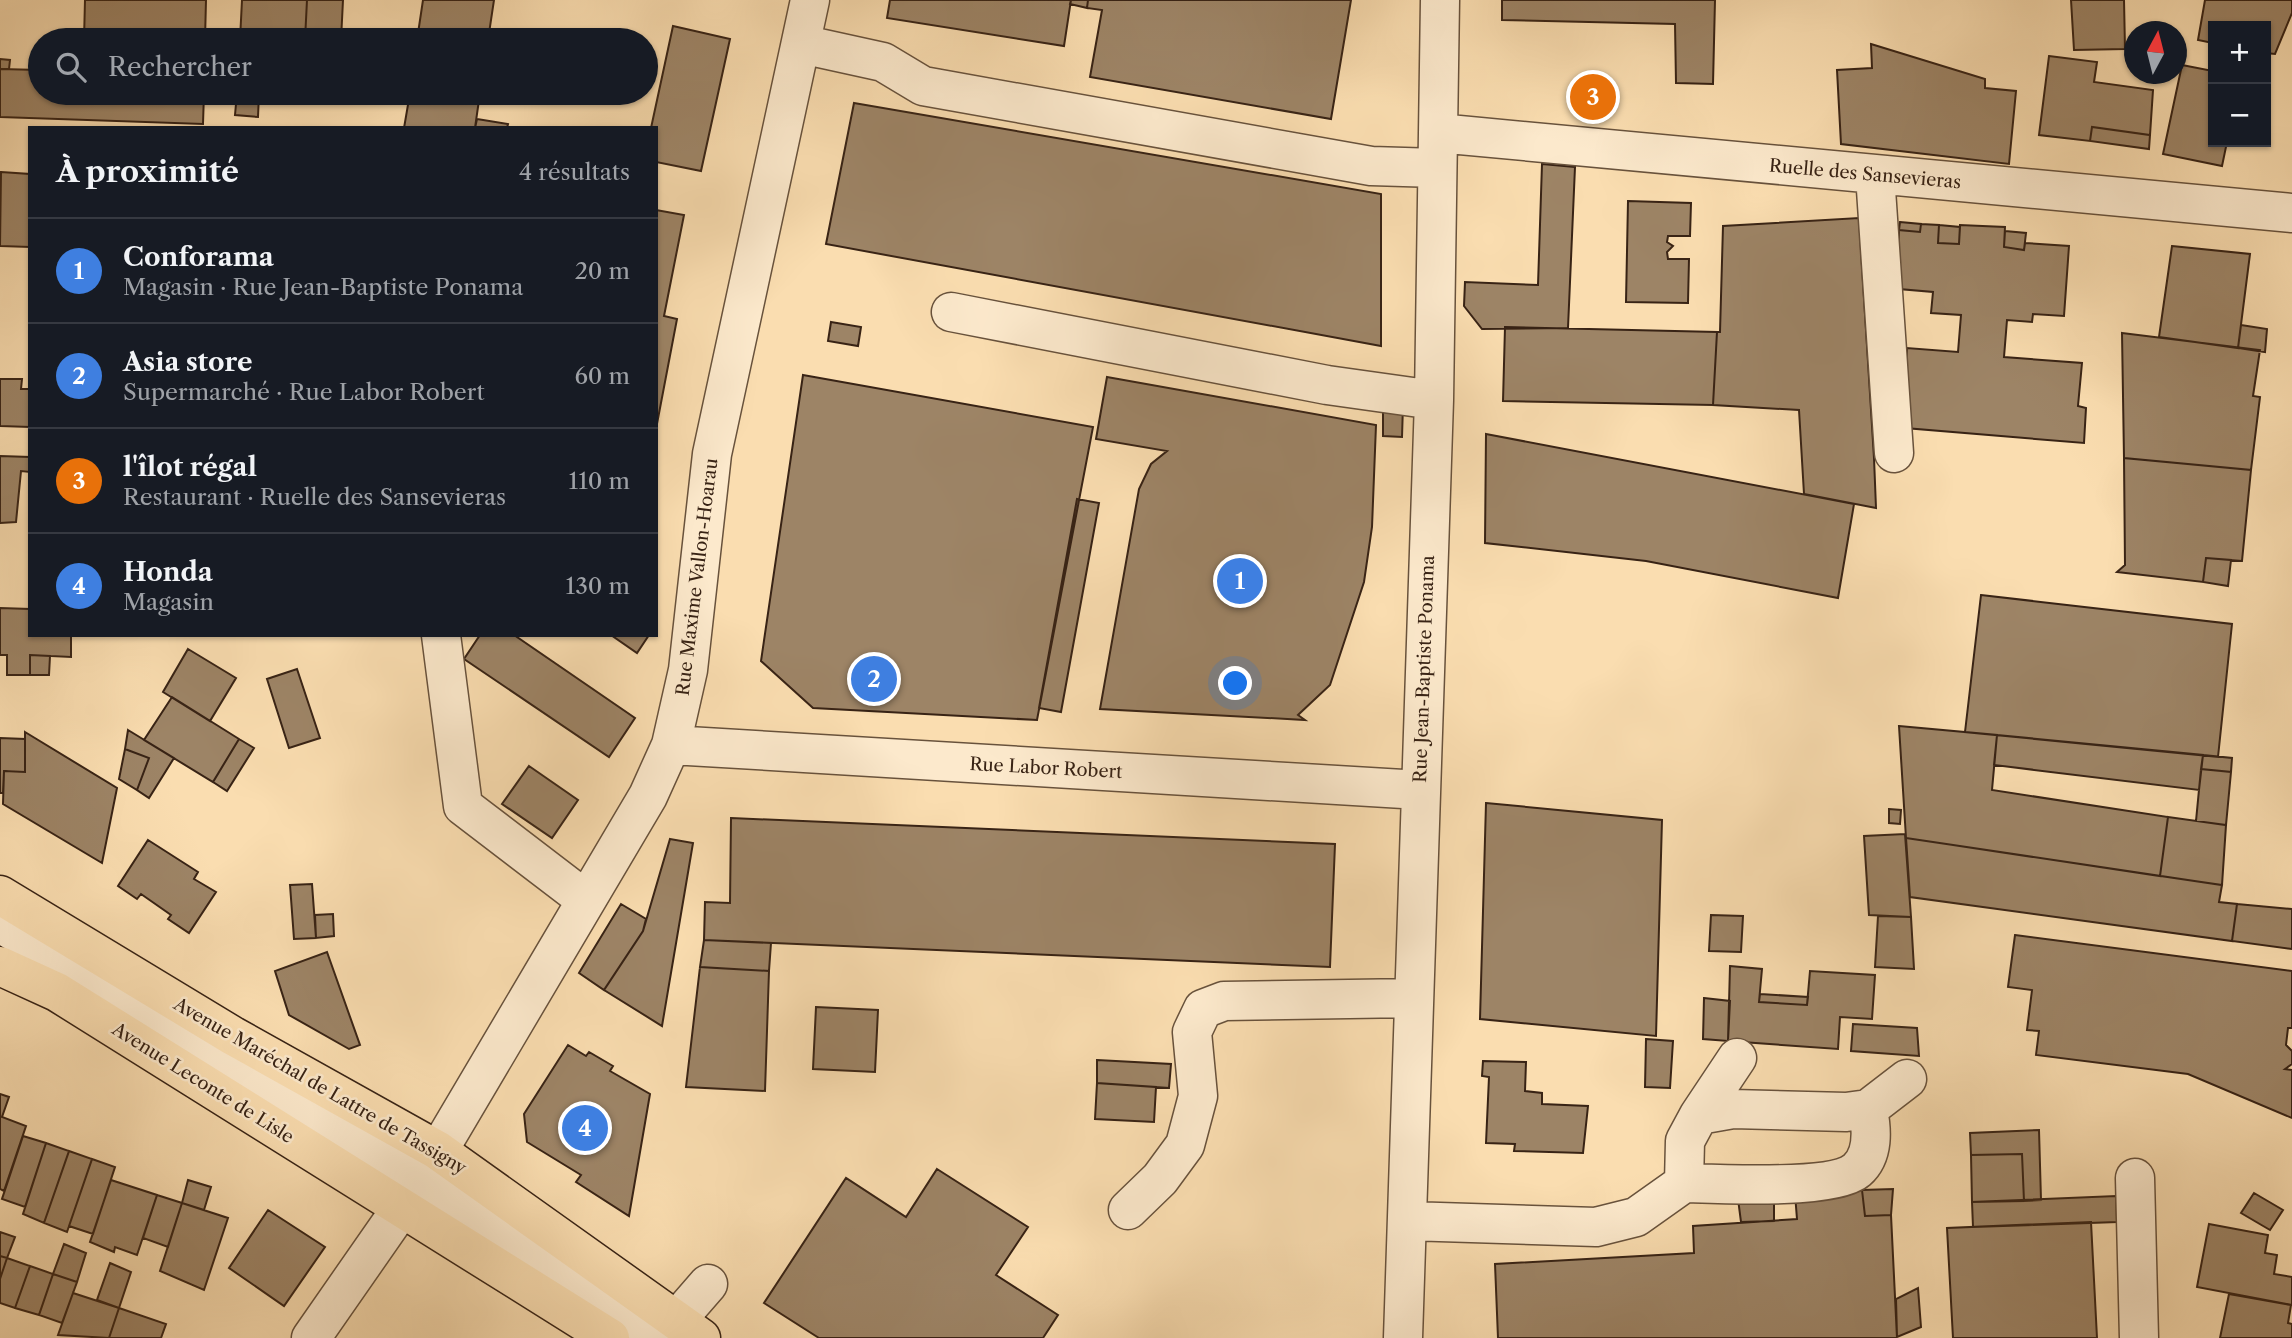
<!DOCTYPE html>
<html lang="fr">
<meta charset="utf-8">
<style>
body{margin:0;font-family:"Libre Caslon Text",serif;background:#20242c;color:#f1f3f6}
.controls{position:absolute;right:21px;top:21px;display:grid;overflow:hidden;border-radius:0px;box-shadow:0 2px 5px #0004}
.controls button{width:63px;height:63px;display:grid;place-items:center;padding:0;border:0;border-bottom:2px solid #363941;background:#171b24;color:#f1f3f6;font:35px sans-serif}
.compass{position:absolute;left:2124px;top:21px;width:63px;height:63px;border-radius:50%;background:#171b24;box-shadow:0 2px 5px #0004;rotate:7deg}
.you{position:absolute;left:1236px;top:684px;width:24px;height:24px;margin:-18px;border:5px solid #fff;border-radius:50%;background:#1a73e8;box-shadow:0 0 0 10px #1a73e833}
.badge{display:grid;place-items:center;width:46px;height:46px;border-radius:50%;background:#c59692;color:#fff;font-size:23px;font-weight:700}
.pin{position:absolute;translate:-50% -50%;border:4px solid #fff;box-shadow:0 2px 7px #0006}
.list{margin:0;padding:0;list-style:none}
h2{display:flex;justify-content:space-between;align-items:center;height:91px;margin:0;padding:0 28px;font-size:30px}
h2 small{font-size:23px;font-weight:400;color:#9ea1a6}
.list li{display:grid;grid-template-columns:46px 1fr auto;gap:21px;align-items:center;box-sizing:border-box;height:105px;padding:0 28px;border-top:2px solid #363941}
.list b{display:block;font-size:26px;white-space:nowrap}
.list p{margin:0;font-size:23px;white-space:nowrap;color:#9ea1a6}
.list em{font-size:23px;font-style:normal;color:#9ea1a6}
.icon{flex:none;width:38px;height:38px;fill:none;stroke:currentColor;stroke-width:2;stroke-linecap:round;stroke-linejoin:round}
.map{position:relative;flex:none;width:2292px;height:1338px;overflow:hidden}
.search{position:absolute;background:#171b24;box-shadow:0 2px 5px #0004;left:28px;top:28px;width:630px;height:77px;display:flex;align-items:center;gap:18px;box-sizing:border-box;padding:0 24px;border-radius:38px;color:#9ea1a6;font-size:26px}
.panel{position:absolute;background:#171b24;box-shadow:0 2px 5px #0004;left:28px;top:126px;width:630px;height:511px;border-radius:0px}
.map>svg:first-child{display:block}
.building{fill:#9d8466;stroke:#382315;stroke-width:2}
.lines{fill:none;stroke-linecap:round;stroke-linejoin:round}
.minor-casing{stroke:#68523c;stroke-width:41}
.major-casing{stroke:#382315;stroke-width:41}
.minor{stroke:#fce9cc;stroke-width:38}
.major{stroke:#faddb0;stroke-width:38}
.labels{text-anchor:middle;stroke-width:5;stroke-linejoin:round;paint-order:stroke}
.street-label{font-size:18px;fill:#382315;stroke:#fce9cc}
</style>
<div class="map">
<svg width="2292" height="1338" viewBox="0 0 2292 1338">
<rect width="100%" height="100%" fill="#faddb0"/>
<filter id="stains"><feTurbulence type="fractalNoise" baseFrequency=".00286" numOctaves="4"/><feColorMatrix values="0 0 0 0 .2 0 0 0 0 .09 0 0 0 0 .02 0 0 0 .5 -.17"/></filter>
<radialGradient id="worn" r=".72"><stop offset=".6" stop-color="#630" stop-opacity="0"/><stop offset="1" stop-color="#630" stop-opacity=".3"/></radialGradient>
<path class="building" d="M 85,0 L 206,0 L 205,40 L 84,40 Z
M 242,0 L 307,0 L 305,40 L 240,40 Z
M 307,0 L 343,0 L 341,40 L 305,40 Z
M 423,0 L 494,0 L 488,40 L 417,40 Z
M 890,0 L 1071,0 L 1064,46 L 887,18 Z
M 1071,0 L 1088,0 L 1087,8 L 1070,4 Z
M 1088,0 L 1351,0 L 1331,119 L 1090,77 L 1102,10 L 1087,8 Z
M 1502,0 L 1715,0 L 1713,84 L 1676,83 L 1675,24 L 1502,20 Z
M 2071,0 L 2124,0 L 2125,49 L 2074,50 Z
M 2205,0 L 2292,0 L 2292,13 L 2275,54 L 2266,53 L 2266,26 L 2213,26 L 2213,43 L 2198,40 Z
M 673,26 L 730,39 L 701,171 L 656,162 L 656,128 L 651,128 Z
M 1871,44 L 1985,79 L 1985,88 L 2016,91 L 2009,164 L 1841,144 L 1837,70 L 1872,68 Z
M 2049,56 L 2097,62 L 2094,82 L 2153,90 L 2150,135 L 2092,127 L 2090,141 L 2039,135 Z
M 0,59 L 10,60 L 9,69 L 0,69 Z
M 2182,65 L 2213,71 L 2213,142 L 2227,142 L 2222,166 L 2163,154 Z
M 0,69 L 40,70 L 40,93 L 204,93 L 203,124 L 0,117 Z
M 237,93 L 259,93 L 258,117 L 235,115 Z
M 410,93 L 480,93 L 475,128 L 404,128 Z
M 854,103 L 1381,194 L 1381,346 L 826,244 Z
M 477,119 L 508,124 L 507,128 L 475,128 Z
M 2092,127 L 2150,135 L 2149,149 L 2090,141 Z
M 1542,164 L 1575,167 L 1568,328 L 1482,329 L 1464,306 L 1465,282 L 1538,285 Z
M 1,172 L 30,174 L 30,247 L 0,246 Z
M 1628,201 L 1691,203 L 1690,236 L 1668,236 L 1667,242 L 1673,246 L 1667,252 L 1668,259 L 1689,259 L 1688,303 L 1626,302 Z
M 656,210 L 684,215 L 664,316 L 677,319 L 656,429 Z
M 1859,218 L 1874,458 L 1876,508 L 1804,494 L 1799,410 L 1713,405 L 1717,332 L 1720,332 L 1723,226 Z
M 1900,222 L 1921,224 L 1920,232 L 1899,230 Z
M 1921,224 L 1939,225 L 1938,243 L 1959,244 L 1960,225 L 2005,227 L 2004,247 L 2024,250 L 2025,243 L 2069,246 L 2064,316 L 2033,314 L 2032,322 L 2007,320 L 2004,357 L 2082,363 L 2078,406 L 2086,408 L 2084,443 L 1905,428 L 1907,348 L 1958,352 L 1961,315 L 1931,313 L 1933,292 L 1899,289 L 1899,230 L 1920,232 Z
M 1939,225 L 1960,227 L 1959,244 L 1938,243 Z
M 2005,231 L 2026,233 L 2024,250 L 2004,247 Z
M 2172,246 L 2250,254 L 2238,348 L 2159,337 Z
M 831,322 L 861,327 L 858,346 L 828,341 Z
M 2241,325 L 2267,329 L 2265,352 L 2238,348 Z
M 1505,327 L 1717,332 L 1713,405 L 1503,401 Z
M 2122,333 L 2260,350 L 2253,396 L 2260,397 L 2251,470 L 2124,458 Z
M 803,375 L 1093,427 L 1037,720 L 813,708 L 761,661 Z
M 1107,377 L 1376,425 L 1372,527 L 1364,582 L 1330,685 L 1298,715 L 1305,720 L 1100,709 L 1139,489 L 1151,464 L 1167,451 L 1096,439 Z
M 0,379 L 22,379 L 21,389 L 30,389 L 30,427 L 0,426 Z
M 1383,404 L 1403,405 L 1402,437 L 1383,436 Z
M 1486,434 L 1854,504 L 1838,598 L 1646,561 L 1485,543 Z
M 0,456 L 30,457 L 30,472 L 21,471 L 16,522 L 0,523 Z
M 2124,458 L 2251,470 L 2242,561 L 2206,558 L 2203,582 L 2117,572 L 2125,565 Z
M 1077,499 L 1099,503 L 1061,712 L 1039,708 Z
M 2206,558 L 2231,560 L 2228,586 L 2203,582 Z
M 1981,595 L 2232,624 L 2218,757 L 1965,732 Z
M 0,608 L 30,609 L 30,635 L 71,635 L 71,657 L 30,655 L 30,675 L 7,675 L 7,655 L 0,655 Z
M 480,635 L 514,635 L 635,718 L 609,757 L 464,659 Z
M 611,635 L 649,635 L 637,653 Z
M 188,649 L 236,678 L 210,721 L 163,692 Z
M 30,655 L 50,656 L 49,675 L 30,675 Z
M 297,669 L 320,738 L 289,748 L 267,679 Z
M 172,697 L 239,739 L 213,782 L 144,740 Z
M 1899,726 L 1997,735 L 1992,790 L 2168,817 L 2160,876 L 1906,838 Z
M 128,730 L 174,758 L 149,798 L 137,790 L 149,758 L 125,749 Z
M 25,732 L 117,788 L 102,863 L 3,804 L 4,771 L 25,772 Z
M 1997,735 L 2203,755 L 2199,790 L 1994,765 Z
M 0,738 L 25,739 L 25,772 L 4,771 L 3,793 L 0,793 Z
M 239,739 L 254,748 L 227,791 L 213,782 Z
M 125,749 L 149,758 L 137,790 L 119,779 Z
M 2203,755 L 2232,758 L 2231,772 L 2201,769 Z
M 529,766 L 578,800 L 552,838 L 502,804 Z
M 2201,769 L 2231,772 L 2226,825 L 2196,821 Z
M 1486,803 L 1662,820 L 1656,1036 L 1480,1019 Z
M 1889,809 L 1901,810 L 1900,824 L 1889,823 Z
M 2168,817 L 2226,825 L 2222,885 L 2160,876 Z
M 731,818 L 1335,844 L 1330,967 L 704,940 L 705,902 L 730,903 Z
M 1905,834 L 1911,917 L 1869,915 L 1864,836 Z
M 1906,838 L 2222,885 L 2219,902 L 2237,904 L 2232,941 L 1910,897 Z
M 670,839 L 693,843 L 662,1026 L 604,990 L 643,931 Z
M 148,840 L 198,872 L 194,879 L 216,892 L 189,933 L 168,919 L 171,915 L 141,894 L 137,899 L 118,886 Z
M 312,884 L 316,938 L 294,939 L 290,885 Z
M 621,904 L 646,919 L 643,931 L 604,990 L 579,973 Z
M 2237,904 L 2292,909 L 2292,949 L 2232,941 Z
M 333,914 L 334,936 L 316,938 L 315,915 Z
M 1711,915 L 1743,916 L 1741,952 L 1709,951 Z
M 1878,916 L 1911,917 L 1914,969 L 1875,967 Z
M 2015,935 L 2292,971 L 2292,1028 L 2288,1028 L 2286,1045 L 2292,1051 L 2292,1064 L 2285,1069 L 2292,1070 L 2292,1118 L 2188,1074 L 2036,1055 L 2039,1031 L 2027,1030 L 2032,990 L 2008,987 Z
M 704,940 L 771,943 L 769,971 L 700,967 Z
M 327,952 L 360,1045 L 349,1049 L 289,1015 L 275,971 Z
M 1730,966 L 1762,969 L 1759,1002 L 1807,1005 L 1810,971 L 1875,975 L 1872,1019 L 1840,1017 L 1838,1049 L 1728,1041 Z
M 700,967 L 769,971 L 765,1091 L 686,1087 Z
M 1760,994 L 1808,997 L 1807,1005 L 1759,1002 Z
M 1704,998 L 1730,1001 L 1728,1041 L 1703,1039 Z
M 816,1007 L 878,1010 L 875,1072 L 813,1069 Z
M 1853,1024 L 1917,1028 L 1919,1056 L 1851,1051 Z
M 1646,1039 L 1673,1041 L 1670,1088 L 1645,1087 Z
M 568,1045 L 586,1056 L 589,1052 L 613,1066 L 610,1071 L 650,1094 L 629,1216 L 576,1182 L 581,1175 L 527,1142 L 524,1114 Z
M 1097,1060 L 1171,1064 L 1169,1088 L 1097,1083 Z
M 1483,1061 L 1526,1062 L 1525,1091 L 1542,1093 L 1542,1104 L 1588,1106 L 1583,1153 L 1514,1151 L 1515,1144 L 1486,1143 L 1489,1077 L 1482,1076 Z
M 1097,1083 L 1156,1087 L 1154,1122 L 1095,1119 Z
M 0,1094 L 9,1097 L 2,1117 L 26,1126 L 4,1191 L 0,1189 Z
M 2039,1130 L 2041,1200 L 2024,1201 L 2022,1154 L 1971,1155 L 1970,1133 Z
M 23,1136 L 46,1143 L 25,1207 L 2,1199 Z
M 46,1143 L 69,1151 L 44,1223 L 23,1214 Z
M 69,1151 L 92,1159 L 67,1232 L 44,1223 Z
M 2022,1154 L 2024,1201 L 1972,1202 L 1971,1155 Z
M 92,1159 L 115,1167 L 93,1234 L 69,1226 Z
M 937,1169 L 1028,1227 L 996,1275 L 1058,1315 L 1043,1338 L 819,1338 L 764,1303 L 846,1178 L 906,1217 Z
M 111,1180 L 157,1195 L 137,1255 L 115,1247 L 114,1252 L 90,1242 Z
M 188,1180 L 211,1187 L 204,1210 L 182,1203 Z
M 1893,1189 L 1891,1215 L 1865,1216 L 1862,1190 Z
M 1862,1190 L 1865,1216 L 1891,1215 L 1897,1338 L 1498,1338 L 1495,1264 L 1694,1253 L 1693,1226 L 1797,1219 L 1795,1194 Z
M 2254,1193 L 2283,1210 L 2270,1230 L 2241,1213 Z
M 157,1195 L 182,1203 L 168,1247 L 143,1238 Z
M 2116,1196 L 2117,1222 L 1973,1227 L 1972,1202 Z
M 1774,1197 L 1774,1221 L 1741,1222 L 1738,1199 Z
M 182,1203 L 228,1218 L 204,1290 L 160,1271 Z
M 268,1210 L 325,1247 L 284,1306 L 229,1268 Z
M 2091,1222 L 2097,1338 L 1953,1338 L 1947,1228 Z
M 2209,1224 L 2268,1235 L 2265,1253 L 2277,1255 L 2274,1274 L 2292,1277 L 2292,1305 L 2197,1287 Z
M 0,1232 L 15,1237 L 7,1258 L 0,1256 Z
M 64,1244 L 86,1253 L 77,1282 L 53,1274 Z
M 0,1256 L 7,1258 L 0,1279 Z
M 7,1258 L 30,1266 L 15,1308 L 0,1303 L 0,1279 Z
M 110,1263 L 131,1272 L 119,1308 L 97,1300 Z
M 30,1266 L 53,1274 L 39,1315 L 15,1308 Z
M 53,1274 L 77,1282 L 62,1323 L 39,1315 Z
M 1918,1288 L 1921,1327 L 1897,1337 L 1896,1299 Z
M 73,1293 L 119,1308 L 109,1338 L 58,1335 Z
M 2229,1294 L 2291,1305 L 2288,1323 L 2292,1324 L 2292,1338 L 2220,1338 Z
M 119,1308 L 166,1324 L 161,1338 L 109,1338 Z"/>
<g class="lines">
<g class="minor-casing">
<path id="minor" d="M 801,44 L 883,62 L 923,86 L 1371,166 L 1437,168
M 1438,133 L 2292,213
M 1875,175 L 1894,453
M 951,312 L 1327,385 L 1434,400
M 441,635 L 463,806 L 586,900
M 671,745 L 1420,790
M 0,923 L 421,1180 L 664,1338
M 1699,1115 L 1737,1058
M 2135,1178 L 2139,1338
M 1684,1183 C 1717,1184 1834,1190 1857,1170 C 1874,1155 1872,1130 1868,1109
M 1128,1210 L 1160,1179 L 1185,1145 L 1198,1096 L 1192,1032 L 1203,1009 L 1224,1001 L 1412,998
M 1408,1221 L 1596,1227 L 1636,1217 L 1684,1183 L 1685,1141 L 1699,1115 L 1733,1109 L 1846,1112 L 1868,1109 L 1907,1079
M 675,1322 L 708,1284
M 311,1338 L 421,1180 L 648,796 L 671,745 L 688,670 L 712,454 L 810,0
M 1403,1338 L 1434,400 L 1440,0"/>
</g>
<g class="major-casing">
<path id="major" d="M 0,895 L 233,1036 L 437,1150 L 701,1338
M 0,966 L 57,992 L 610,1338"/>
</g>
<use href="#minor" class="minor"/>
<use href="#major" class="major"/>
</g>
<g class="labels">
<g class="street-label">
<text transform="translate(1865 174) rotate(5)" y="6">Ruelle des Sansevieras</text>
<text transform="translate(697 577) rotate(-83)" y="6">Rue Maxime Vallon-Hoarau</text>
<text transform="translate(1424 669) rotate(-88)" y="6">Rue Jean-Baptiste Ponama</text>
<text transform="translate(1046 768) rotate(3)" y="6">Rue Labor Robert</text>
<text transform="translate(203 1083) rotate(32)" y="6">Avenue Leconte de Lisle</text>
<text transform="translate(320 1086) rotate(30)" y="6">Avenue Maréchal de Lattre de Tassigny</text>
</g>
</g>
<rect width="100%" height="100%" filter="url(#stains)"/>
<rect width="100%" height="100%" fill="url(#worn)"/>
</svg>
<div class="controls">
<button>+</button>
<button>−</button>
</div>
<svg class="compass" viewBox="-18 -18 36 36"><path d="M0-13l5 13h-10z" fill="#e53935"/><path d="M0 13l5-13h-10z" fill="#9ea1a6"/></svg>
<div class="you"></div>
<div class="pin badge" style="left:1240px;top:581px;background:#3f7fe0">1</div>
<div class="pin badge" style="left:874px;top:679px;background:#3f7fe0">2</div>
<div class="pin badge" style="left:1593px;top:97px;background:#e8710a">3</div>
<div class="pin badge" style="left:585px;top:1128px;background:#3f7fe0">4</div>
<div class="search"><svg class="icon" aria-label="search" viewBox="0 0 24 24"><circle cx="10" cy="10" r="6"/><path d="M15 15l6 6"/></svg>Rechercher</div>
<section class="panel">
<h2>À proximité<small>4 résultats</small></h2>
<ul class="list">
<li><span class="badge" style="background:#3f7fe0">1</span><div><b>Conforama</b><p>Magasin · Rue Jean-Baptiste Ponama</p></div><em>20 m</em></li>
<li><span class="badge" style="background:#3f7fe0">2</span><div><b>Asia store</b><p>Supermarché · Rue Labor Robert</p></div><em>60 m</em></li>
<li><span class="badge" style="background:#e8710a">3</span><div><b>l'îlot régal</b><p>Restaurant · Ruelle des Sansevieras</p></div><em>110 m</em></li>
<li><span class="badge" style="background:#3f7fe0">4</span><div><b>Honda</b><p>Magasin</p></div><em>130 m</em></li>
</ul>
</section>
</div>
